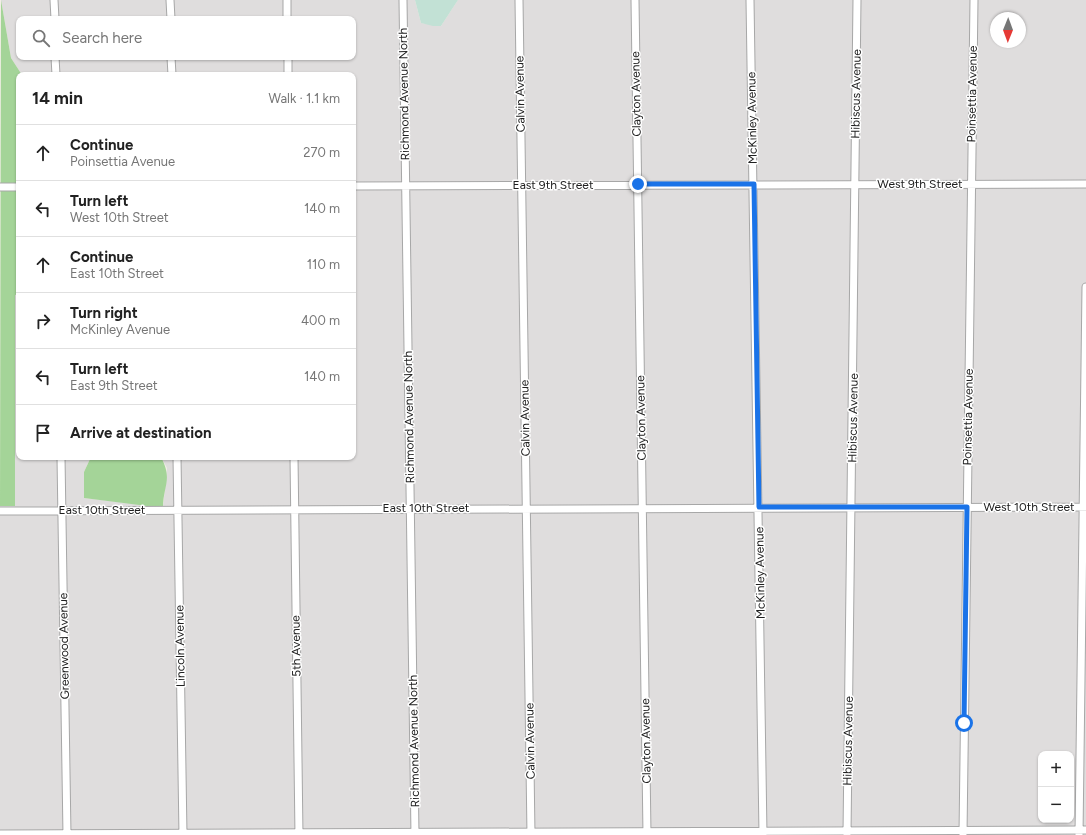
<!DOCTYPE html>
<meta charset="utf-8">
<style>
body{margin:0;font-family:Figtree,sans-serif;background:#f2f2f2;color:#222}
.controls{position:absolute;right:12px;bottom:12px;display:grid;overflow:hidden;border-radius:8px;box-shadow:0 1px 3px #0004}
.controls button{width:36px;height:36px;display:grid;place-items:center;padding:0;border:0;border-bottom:1px solid #e0e0e0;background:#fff;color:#222;font:20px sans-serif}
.compass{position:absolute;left:990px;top:12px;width:36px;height:36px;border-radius:50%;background:#fff;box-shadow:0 1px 3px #0004;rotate:181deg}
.stop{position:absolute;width:12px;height:12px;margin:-9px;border:3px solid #1a73e8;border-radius:50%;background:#fff}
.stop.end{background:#1a73e8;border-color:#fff;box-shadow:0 1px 4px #0008}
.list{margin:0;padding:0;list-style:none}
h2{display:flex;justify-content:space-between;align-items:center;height:52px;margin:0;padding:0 16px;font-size:17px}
h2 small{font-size:13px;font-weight:400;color:#767676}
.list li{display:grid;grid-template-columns:26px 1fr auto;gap:12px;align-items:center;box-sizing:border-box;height:56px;padding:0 16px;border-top:1px solid #e0e0e0}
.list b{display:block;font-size:15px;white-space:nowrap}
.list p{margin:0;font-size:13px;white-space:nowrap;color:#767676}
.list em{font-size:13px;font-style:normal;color:#767676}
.icon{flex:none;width:22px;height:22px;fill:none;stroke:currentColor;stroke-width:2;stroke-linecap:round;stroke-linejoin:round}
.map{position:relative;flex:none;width:1086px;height:835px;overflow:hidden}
.search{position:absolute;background:#fff;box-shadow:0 1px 3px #0004;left:16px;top:16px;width:340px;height:44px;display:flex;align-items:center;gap:10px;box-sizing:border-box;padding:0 14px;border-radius:8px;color:#767676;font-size:15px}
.panel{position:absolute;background:#fff;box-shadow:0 1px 3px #0004;left:16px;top:72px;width:340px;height:388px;border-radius:8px}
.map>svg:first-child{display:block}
.residential{fill:#dfdddd;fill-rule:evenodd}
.forest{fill:#a4d498}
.wetland{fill:#c2e1d5}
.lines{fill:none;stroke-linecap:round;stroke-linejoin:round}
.minor-casing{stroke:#a7a7a7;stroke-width:9}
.minor{stroke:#fff;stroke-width:7}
.route{stroke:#1a73e8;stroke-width:5}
.labels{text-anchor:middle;stroke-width:3;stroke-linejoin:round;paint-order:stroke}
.street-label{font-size:12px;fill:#202020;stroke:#fff}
</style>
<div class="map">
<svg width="1086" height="835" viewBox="0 0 1086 835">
<rect width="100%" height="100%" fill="#f2efe6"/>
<path class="residential" d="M 1,0 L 400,0 L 412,835 L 0,835 L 0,506 L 15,506 L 15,295 L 19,294 L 19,457 L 91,457 L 84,472 L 84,498 L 163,507 L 167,468 L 161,457 L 353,457 L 353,75 L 22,75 L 11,58 ZM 19,19 L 353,19 L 353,57 L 19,57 Z
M 405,0 L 415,0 L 421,23 L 441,26 L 458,0 L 1086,0 L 1086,835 L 418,835 ZM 996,18 L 1020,18 L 1020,42 L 996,42 ZM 1041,754 L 1071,754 L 1071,820 L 1041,820 Z"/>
<path class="forest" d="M 1,0 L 11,58 L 22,75 L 19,75 L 19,294 L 15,295 L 15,506 L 0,506 Z
M 91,457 L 161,457 C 173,480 163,485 163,508 L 84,498 L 84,472 Z"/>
<path class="wetland" d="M 415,0 L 458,0 L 441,26 L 433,26 L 421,23 Z"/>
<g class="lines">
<g class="minor-casing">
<path id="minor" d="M 54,0 L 55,19
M 170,0 L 171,19
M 287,0 L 287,19
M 403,0 L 415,835
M 519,0 L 531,835
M 635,0 L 647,834
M 750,0 L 763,834
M 55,57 L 56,75
M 171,57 L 172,75
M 288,57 L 288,75
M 353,186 L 1086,184
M 0,187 L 19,187
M 61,457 L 67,835
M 177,457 L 183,835
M 294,457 L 299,835
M 0,511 L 1086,507
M 0,834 L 1086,830
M 847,834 L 857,0
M 963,834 L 974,0
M 1079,835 L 1086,287"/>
</g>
<use href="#minor" class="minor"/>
</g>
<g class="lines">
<path class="route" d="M 638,184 L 754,184 L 759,507 L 967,507 L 964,723"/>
</g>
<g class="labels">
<g class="street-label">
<text transform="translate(404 94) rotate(-91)" y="4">Richmond Avenue North</text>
<text transform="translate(520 94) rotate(-91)" y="4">Calvin Avenue</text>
<text transform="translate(636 94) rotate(-91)" y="4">Clayton Avenue</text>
<text transform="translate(856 94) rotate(-89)" y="4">Hibiscus Avenue</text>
<text transform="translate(972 94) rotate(-89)" y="4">Poinsettia Avenue</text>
<text transform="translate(752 118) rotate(-91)" y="4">McKinley Avenue</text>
<text x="920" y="188">West 9th Street</text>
<text x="553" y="189">East 9th Street</text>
<text transform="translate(409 417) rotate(-91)" y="4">Richmond Avenue North</text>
<text transform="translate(968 417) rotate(-89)" y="4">Poinsettia Avenue</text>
<text transform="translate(525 418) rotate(-91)" y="4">Calvin Avenue</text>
<text transform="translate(641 418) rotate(-91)" y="4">Clayton Avenue</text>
<text transform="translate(853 418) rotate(-89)" y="4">Hibiscus Avenue</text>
<text x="1029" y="511">West 10th Street</text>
<text x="426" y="512">East 10th Street</text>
<text x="102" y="514">East 10th Street</text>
<text transform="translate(760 573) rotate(-91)" y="4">McKinley Avenue</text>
<text transform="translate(64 646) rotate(-91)" y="4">Greenwood Avenue</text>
<text transform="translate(180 646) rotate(-91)" y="4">Lincoln Avenue</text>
<text transform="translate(296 646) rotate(-91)" y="4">5th Avenue</text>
<text transform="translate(414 741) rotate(-91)" y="4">Richmond Avenue North</text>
<text transform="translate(530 741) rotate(-91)" y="4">Calvin Avenue</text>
<text transform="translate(646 741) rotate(-91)" y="4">Clayton Avenue</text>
<text transform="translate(848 741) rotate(-89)" y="4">Hibiscus Avenue</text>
</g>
</g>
</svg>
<div class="controls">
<button>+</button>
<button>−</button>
</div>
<svg class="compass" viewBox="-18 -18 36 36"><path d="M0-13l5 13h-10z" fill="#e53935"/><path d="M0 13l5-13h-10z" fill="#767676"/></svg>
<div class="stop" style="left:964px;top:723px"></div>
<div class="stop end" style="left:638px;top:184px"></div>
<div class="search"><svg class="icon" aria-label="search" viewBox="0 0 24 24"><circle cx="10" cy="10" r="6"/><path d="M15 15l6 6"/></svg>Search here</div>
<section class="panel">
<h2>14 min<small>Walk · 1.1 km</small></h2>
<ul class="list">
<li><svg class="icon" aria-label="ahead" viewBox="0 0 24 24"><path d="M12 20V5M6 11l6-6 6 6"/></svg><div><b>Continue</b><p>Poinsettia Avenue</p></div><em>270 m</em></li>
<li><svg class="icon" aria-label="left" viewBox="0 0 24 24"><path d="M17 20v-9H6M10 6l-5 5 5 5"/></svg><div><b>Turn left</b><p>West 10th Street</p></div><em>140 m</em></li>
<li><svg class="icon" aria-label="ahead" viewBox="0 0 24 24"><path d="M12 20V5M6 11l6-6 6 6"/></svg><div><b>Continue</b><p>East 10th Street</p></div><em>110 m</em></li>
<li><svg class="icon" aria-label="right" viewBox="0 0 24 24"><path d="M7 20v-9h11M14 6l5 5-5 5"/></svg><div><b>Turn right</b><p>McKinley Avenue</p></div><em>400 m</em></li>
<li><svg class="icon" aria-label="left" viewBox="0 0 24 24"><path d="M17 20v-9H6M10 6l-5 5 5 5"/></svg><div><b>Turn left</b><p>East 9th Street</p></div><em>140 m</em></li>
<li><svg class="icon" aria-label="arrive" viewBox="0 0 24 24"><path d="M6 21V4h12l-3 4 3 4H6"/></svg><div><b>Arrive at destination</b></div></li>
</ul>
</section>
</div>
